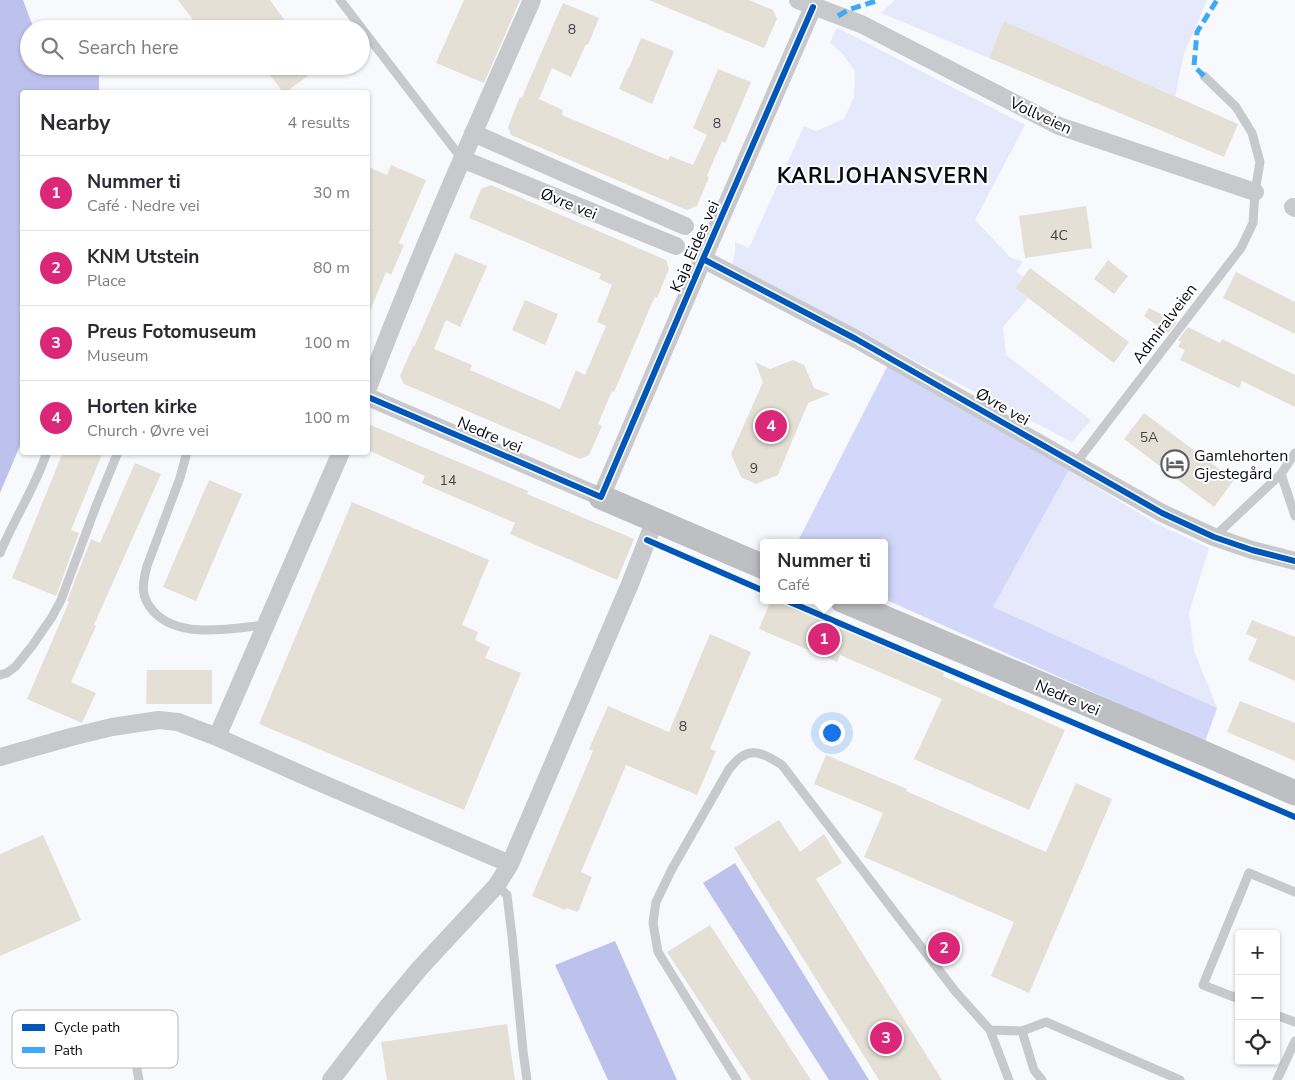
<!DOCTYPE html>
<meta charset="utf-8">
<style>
body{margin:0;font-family:"Nunito Sans",sans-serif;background:#f2f2f3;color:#2b2b33}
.controls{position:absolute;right:15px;bottom:15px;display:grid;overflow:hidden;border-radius:5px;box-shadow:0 1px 4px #0004}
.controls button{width:45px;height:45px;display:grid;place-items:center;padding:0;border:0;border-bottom:1px solid #e1e1e2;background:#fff;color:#2b2b33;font:25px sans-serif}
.you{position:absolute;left:831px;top:732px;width:18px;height:18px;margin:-12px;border:4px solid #fff;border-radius:50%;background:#1a73e8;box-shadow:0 0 0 8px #1a73e833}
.badge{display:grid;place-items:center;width:32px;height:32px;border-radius:50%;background:#db2777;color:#fff;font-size:16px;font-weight:700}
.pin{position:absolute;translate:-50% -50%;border:2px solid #fff;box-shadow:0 1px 5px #0006}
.popup{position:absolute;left:760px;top:539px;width:128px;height:65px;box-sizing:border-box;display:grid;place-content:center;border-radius:5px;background:#fff;filter:drop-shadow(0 1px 4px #0005);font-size:16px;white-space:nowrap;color:#7c7c81}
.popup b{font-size:19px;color:#2b2b33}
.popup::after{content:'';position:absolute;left:50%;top:100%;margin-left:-10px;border:10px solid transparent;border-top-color:#fff}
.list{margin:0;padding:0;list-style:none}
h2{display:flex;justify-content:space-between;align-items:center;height:65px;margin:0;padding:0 20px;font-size:21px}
h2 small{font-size:16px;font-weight:400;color:#7c7c81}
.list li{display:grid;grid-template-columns:32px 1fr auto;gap:15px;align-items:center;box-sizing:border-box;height:75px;padding:0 20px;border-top:1px solid #e1e1e2}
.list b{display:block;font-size:19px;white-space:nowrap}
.list p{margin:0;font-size:16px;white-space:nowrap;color:#7c7c81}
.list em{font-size:16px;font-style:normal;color:#7c7c81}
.icon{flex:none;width:28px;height:28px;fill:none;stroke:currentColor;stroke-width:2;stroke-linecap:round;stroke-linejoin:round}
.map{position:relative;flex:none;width:1295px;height:1080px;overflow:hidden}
.search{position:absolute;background:#fff;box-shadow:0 1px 4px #0004;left:20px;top:20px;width:350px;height:55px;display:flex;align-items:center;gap:12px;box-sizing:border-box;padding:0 18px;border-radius:28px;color:#7c7c81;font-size:19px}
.panel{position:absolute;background:#fff;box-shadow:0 1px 4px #0004;left:20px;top:90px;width:350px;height:365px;border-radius:5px}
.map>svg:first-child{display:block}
.green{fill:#e6e9fb}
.forest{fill:#d3d8fa}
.water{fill:#bdc2ed}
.building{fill:#e5e0d6}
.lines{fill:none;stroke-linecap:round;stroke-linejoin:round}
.lane{stroke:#c8c9cc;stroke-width:9}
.street{stroke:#c8c9cc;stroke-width:18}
.secondary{stroke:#bebfc3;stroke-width:25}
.quiet{stroke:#3fa9f5;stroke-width:5;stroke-dasharray:10 5;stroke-linecap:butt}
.cycleway-casing{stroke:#fff;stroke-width:9}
.cycleway{stroke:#0057b8;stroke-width:6}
.labels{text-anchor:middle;stroke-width:4;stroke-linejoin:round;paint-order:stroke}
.number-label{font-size:14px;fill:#424144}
.street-label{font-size:16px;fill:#0b0c14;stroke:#fff}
.poi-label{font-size:16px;fill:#0b0c14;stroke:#fff;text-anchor:start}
.district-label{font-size:21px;font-weight:bold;letter-spacing:1px;fill:#0b0c14;stroke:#fff}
.key{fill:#fff;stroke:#b6b6b8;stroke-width:1}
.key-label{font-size:14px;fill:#0b0c14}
</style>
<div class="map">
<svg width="1295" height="1080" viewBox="0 0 1295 1080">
<rect width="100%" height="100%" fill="#f8f9fc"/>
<path class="green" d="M 895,0 L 1207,0 L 1184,54 L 1175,96 L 1004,21 L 989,58 L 881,13 Z
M 838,28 L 1025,125 L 975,220 L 1010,257 L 1023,262 L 1016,271 L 1023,277 L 1015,288 L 1028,298 L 1003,327 L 1006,355 L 1091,420 L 1072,442 L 732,266 L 735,252 L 735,242 L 749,248 L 804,126 L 816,131 L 844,119 L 854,97 L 855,71 L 841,52 L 830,43 L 835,31 Z
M 1069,470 L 1155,523 L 1209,548 L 1189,613 L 1194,651 L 1217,708 L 993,607 Z"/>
<path class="forest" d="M 888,365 L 1069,470 L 993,607 L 1217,708 L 1205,742 L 884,599 L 884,543 L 797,543 Z"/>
<path class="water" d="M 0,0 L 23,0 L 34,29 L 29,29 L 29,66 L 99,66 L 99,92 L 22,92 L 22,441 L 0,493 Z
M 735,863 L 869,1080 L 829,1080 L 703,883 Z
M 615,941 L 677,1080 L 608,1080 L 555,965 Z"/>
<path class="building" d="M 178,0 L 270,0 L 291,29 L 200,29 Z
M 464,0 L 520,0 L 484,83 L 436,63 Z
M 649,0 L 749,0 L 773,10 L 777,19 L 764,48 Z
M 563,3 L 599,18 L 588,45 L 586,44 L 571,77 L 552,68 L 539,99 L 563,110 L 562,115 L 668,160 L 670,156 L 693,165 L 707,135 L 693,128 L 718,69 L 751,82 L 725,143 L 722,141 L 707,176 L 709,177 L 697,206 L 687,210 L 511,135 L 508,127 L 520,97 L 522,98 L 525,90 Z
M 1004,21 L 1238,124 L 1224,157 L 989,58 Z
M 641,38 L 674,51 L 652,104 L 619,89 L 628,68 L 629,68 Z
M 263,66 L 321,66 L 286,92 L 283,92 Z
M 391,165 L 426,180 L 399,243 L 404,245 L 391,275 L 386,272 L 368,316 L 368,167 L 387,175 Z
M 491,185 L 666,260 L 669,269 L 657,298 L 655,297 L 652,303 L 614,392 L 612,391 L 598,424 L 602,426 L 589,455 L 580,459 L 404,384 L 400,376 L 413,346 L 414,347 L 418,338 L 455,253 L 487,266 L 460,327 L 446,320 L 434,349 L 472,365 L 470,370 L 560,409 L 576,370 L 585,375 L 606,326 L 597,322 L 612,285 L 599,279 L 601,274 L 469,218 L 481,189 Z
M 1086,206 L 1092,248 L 1025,258 L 1019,216 Z
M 1108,260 L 1128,276 L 1114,294 L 1094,279 Z
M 1030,268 L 1129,342 L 1114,363 L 1015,288 Z
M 1236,272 L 1295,302 L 1295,334 L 1223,298 Z
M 525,300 L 558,314 L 545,345 L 512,330 Z
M 1149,308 L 1177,322 L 1168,333 L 1144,316 Z
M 1188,327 L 1220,343 L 1222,339 L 1295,375 L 1295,407 L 1242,381 L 1239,388 L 1180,360 L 1185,350 L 1178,347 L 1181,342 L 1178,340 Z
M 793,360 L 804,365 L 814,388 L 830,394 L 808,403 L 778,475 L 756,484 L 741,477 L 731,454 L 763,382 L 755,362 L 770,369 Z
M 1144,413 L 1234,480 L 1214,507 L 1124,439 Z
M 368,424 L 528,491 L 527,494 L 634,539 L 617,580 L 510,534 L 515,523 L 422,483 L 425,476 L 368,450 Z
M 63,452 L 103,452 L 71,530 L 79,533 L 56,596 L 12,578 Z
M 135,463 L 161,474 L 94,625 L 96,626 L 71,682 L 96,693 L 82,723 L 27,699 L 69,602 L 67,601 L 91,539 L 100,543 Z
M 209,480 L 242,494 L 196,601 L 163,587 Z
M 352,502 L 489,560 L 462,625 L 478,632 L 475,640 L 490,647 L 485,658 L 521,673 L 464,810 L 259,724 Z
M 771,600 L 776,600 L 945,672 L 943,676 L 1065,730 L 1029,810 L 914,759 L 942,699 L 840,655 L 837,662 L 759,629 Z
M 1252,620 L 1295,637 L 1295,681 L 1248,660 L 1257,639 L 1246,634 Z
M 710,634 L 751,652 L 710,749 L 716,751 L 697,795 L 626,765 L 581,872 L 592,877 L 578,912 L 566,908 L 565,910 L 532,896 L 593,751 L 589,749 L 608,706 L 669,732 Z
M 147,670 L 212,670 L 212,704 L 146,704 Z
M 1240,701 L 1295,723 L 1295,761 L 1227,732 Z
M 826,755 L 907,789 L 906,791 L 1046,852 L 1076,783 L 1112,799 L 1029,993 L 991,976 L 1014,922 L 864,857 L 883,813 L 814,784 Z
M 779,820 L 800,852 L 824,834 L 842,863 L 816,879 L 942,1080 L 879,1080 L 734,848 Z
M 43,835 L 81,920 L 0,956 L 0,854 Z
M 710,925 L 811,1080 L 751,1080 L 667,952 Z
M 507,1024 L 515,1080 L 387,1080 L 381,1042 Z"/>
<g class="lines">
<path class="lane" d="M 340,0 L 462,159
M 187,452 L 180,478 L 147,566 C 142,585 140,597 154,612 C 180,640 233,628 266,625
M 1295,453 L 1281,474 L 1295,516
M 1076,463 L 1241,248 L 1253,223 L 1255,192 L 1260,162 L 1252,133 L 1236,107 L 1204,76
M 1214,537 L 1281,474
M 0,553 C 14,519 35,488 47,452
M 0,675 L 7,673 L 16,666 L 32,646 L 52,617 L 61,600 L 96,506 L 118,452
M 497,885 L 507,895 L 512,936 L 523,1051 L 527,1080
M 1239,999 L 1203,985 L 1249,873 L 1295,892
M 1276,1015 L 1295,1022
M 990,1030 L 1009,1080
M 1022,1031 L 1034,1070 L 1042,1080
M 137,1069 L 139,1080
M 737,1080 L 658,952 L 653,923 L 656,902 L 672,869 L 729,769 C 733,765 736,760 741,757 C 755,747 769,757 782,765 L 955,991 L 990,1030 L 1022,1031 L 1046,1022 L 1180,1080
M 1277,1080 L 1295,1041"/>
<path class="street" d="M 798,0 L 861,24 L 1059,126 L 1255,192
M 473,133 L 685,226
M 462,159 L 676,246
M 1293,207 L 1295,208
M 703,259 L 856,339 L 1162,513 L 1214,537 L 1252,550 L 1295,561
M 368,388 C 418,257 475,129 532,0
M 368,397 L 601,497 L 703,259 L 813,7
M 217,737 L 341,452
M 0,757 L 71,737 L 112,727 L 159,720 L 178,722 L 217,737 L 314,780 L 510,864
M 331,1080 L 385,1010 L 420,968 L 497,885 L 510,864 L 630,584 L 655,520"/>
<path class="secondary" d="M 601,497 L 764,567
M 842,600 L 1201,752 L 1295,793"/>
<path class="quiet" d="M 838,16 L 848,10 L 879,0
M 1204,76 L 1194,66 L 1197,32 L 1217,0"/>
<g class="cycleway-casing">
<path id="cycleway" d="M 703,259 L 856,339 L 1162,513 L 1214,537 L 1252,550 L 1295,561
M 368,397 L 601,497 L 703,259 L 813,7
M 647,540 L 764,591
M 785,600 L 1295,817"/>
</g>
<use href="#cycleway" class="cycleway"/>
</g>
<defs>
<g id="hotel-ring" transform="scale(1.4375)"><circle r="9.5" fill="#fff" stroke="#5e5f65" stroke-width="1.5"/><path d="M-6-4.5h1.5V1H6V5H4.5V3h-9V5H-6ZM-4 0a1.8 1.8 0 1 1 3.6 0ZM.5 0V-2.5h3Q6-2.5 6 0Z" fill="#5e5f65"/></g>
</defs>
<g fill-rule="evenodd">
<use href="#hotel-ring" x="1175" y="464"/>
</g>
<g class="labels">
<g class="number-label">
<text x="572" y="34">8</text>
<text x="717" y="128">8</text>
<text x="1059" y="240">4C</text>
<text x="1149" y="442">5A</text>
<text x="754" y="473">9</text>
<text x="448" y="485">14</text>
<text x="683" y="731">8</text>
</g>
<g class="street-label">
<text transform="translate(1041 115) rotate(25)" y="6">Vollveien</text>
<text transform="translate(569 203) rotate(22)" y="6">Øvre vei</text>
<text transform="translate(694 246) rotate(-66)" y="6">Kaja Eides vei</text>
<text transform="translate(1164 323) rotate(-53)" y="6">Admiralveien</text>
<text transform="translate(1003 406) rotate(30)" y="6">Øvre vei</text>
<text transform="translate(490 434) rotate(23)" y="6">Nedre vei</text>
<text transform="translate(1068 697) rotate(23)" y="6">Nedre vei</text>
</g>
<g class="poi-label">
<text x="1194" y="461">Gamlehorten<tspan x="1194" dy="18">Gjestegård</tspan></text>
</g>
<g class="district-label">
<text x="883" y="183">KARLJOHANSVERN</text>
</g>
</g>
<rect x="12" y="1010" width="166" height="58" rx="8" class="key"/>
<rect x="22" y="1024" width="23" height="7" fill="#0057b8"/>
<rect x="22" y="1047" width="23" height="6" fill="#3fa9f5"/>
<g class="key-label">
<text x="54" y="1032">Cycle path</text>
<text x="54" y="1055">Path</text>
</g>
</svg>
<div class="controls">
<button>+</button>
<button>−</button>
<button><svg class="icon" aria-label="locate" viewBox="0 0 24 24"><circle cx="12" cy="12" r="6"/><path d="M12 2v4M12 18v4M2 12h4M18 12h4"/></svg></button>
</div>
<div class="you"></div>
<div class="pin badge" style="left:824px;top:639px">1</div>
<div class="popup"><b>Nummer ti</b>Café</div>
<div class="pin badge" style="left:944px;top:948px">2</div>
<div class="pin badge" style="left:886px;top:1038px">3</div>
<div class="pin badge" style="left:771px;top:426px">4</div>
<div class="search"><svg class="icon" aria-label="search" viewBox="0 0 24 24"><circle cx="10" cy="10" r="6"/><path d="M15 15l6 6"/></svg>Search here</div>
<section class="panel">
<h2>Nearby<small>4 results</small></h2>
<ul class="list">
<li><span class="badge">1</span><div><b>Nummer ti</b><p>Café · Nedre vei</p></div><em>30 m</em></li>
<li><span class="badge">2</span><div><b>KNM Utstein</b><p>Place</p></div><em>80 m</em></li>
<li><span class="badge">3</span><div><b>Preus Fotomuseum</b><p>Museum</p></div><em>100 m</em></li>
<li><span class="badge">4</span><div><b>Horten kirke</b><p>Church · Øvre vei</p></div><em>100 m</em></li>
</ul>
</section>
</div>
